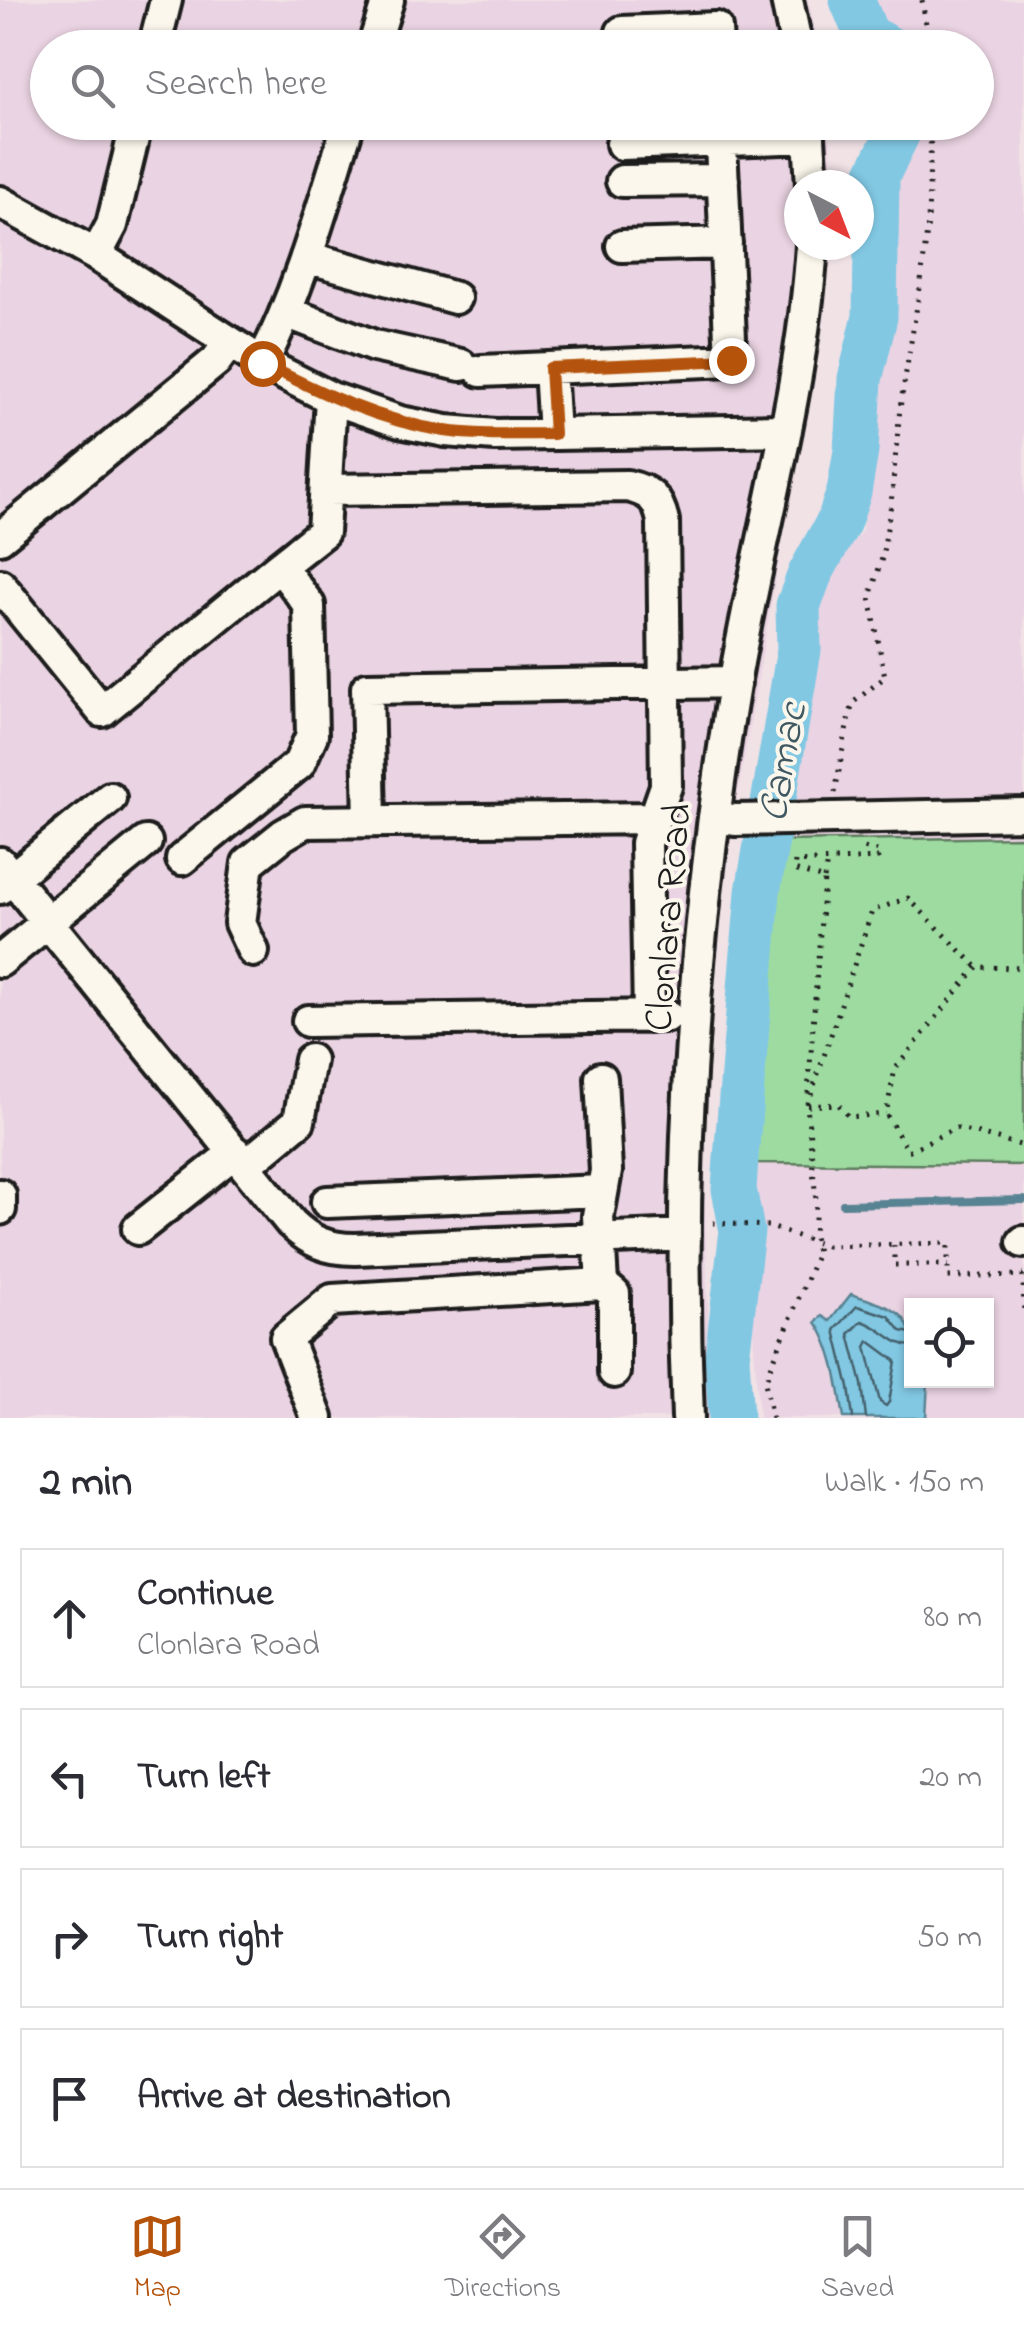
<!DOCTYPE html>
<meta charset="utf-8">
<style>
body{margin:0;font-family:"Indie Flower",sans-serif;background:#f7f7f7;color:#2b2b33}
.controls{position:absolute;right:30px;bottom:30px;display:grid;overflow:hidden;border-radius:0px;box-shadow:0 2px 8px #0004}
.controls button{width:90px;height:90px;display:grid;place-items:center;padding:0;border:0;border-bottom:2px solid #e1e1e2;background:#fff;color:#2b2b33;font:50px sans-serif}
.compass{position:absolute;left:784px;top:170px;width:90px;height:90px;border-radius:50%;background:#fff;box-shadow:0 2px 8px #0004;rotate:138deg}
.stop{position:absolute;width:30px;height:30px;margin:-22px;border:8px solid #b45309;border-radius:50%;background:#fff}
.stop.end{background:#b45309;border-color:#fff;box-shadow:0 2px 10px #0008}
.list{margin:0;padding:0;list-style:none}
h2{display:flex;justify-content:space-between;align-items:center;height:130px;margin:0;padding:0 40px;font-size:42px}
h2 small{font-size:32px;font-weight:400;color:#7c7c81}
.list li{display:grid;grid-template-columns:65px 1fr auto;gap:30px;align-items:center;box-sizing:border-box;height:140px;margin:0 20px 20px;padding:0 20px;border:2px solid #e1e1e2;border-radius:0px}
.list b{display:block;font-size:38px;white-space:nowrap}
.list p{margin:0;font-size:32px;white-space:nowrap;color:#7c7c81}
.list em{font-size:32px;font-style:normal;color:#7c7c81}
.icon{flex:none;width:55px;height:55px;fill:none;stroke:currentColor;stroke-width:2;stroke-linecap:round;stroke-linejoin:round}
.map{position:relative;flex:none;width:1024px;height:1418px;overflow:hidden}
.search{position:absolute;background:#fff;box-shadow:0 2px 8px #0004;left:30px;right:30px;top:30px;height:110px;display:flex;align-items:center;gap:25px;box-sizing:border-box;padding:0 35px;border-radius:55px;color:#7c7c81;font-size:38px}
.sheet{height:770px;background:#fff}
nav{display:flex;justify-content:space-around;align-items:center;box-sizing:border-box;height:140px;border-top:2px solid #e1e1e2;background:#fff;font-size:28px;color:#7c7c81}
nav a{display:grid;justify-items:center;gap:5px}
nav .on{color:#b45309}
.map>svg:first-child{display:block}
.built{fill:#ead3e2;fill-rule:evenodd}
.green{fill:#9edba1;stroke:#5d7c5e;stroke-width:2.5}
.water{fill:#82c8e3;stroke:#598393;stroke-width:2.5}
.lines{fill:none;stroke-linecap:round;stroke-linejoin:round}
.shore{stroke:#45616c;stroke-width:2.5}
.stream{stroke:#598393;stroke-width:8}
.river{stroke:#82c8e3;stroke-width:45}
.minor-casing{stroke:#1c1c1c;stroke-width:38}
.path{stroke:#1c1c1c;stroke-width:5;stroke-dasharray:2.5 8;stroke-linecap:butt}
.minor{stroke:#fbf7ec;stroke-width:30}
.route{stroke:#b45309;stroke-width:12}
.labels{text-anchor:middle;stroke-width:8;stroke-linejoin:round;paint-order:stroke}
.street-label{font-size:40px;fill:#1c1c1c;stroke:#fbf7ec}
.water-label{font-size:42px;font-style:italic;fill:#405862;stroke:#fbf7ec}
</style>
<div class="map">
<svg width="1024" height="1418" viewBox="0 0 1024 1418">
<rect width="100%" height="100%" fill="#f1e2e6"/>
<filter id="ink" filterUnits="userSpaceOnUse"><feTurbulence type="fractalNoise" baseFrequency=".01" numOctaves="2"/><feDisplacementMap in="SourceGraphic" scale="20" xChannelSelector="R" yChannelSelector="G"/><feConvolveMatrix kernelMatrix="1 2 1 2 8 2 1 2 1" color-interpolation-filters="sRGB"/></filter>
<g filter="url(#ink)">
<path class="built" d="M 0,0 L 808,0 L 819,47 L 48,48 L 48,122 L 829,123 L 833,185 L 799,185 L 799,245 L 834,245 L 707,969 L 702,1104 L 711,1418 L 0,1418 Z
M 865,0 L 1024,0 L 1024,837 L 779,841 L 784,804 L 802,739 L 816,581 L 836,563 L 862,531 L 888,235 L 881,179 L 899,123 L 976,122 L 976,48 L 889,47 Z
M 755,1163 L 1024,1165 L 1024,1418 L 759,1418 L 751,1306 ZM 912,1306 L 986,1306 L 986,1380 L 912,1380 Z"/>
<path class="green" d="M 1024,837 L 1024,1165 L 755,1163 L 725,1154 L 756,844 L 779,841 Z"/>
<path class="water" d="M 851,1294 C 914,1314 912,1316 912,1380 L 928,1381 L 926,1418 L 844,1418 C 839,1388 834,1347 816,1322 L 822,1316 L 830,1321 Z"/>
<g class="lines">
<path class="shore" d="M 869,1341 L 896,1361 L 889,1402 L 886,1406 L 880,1402 L 866,1347 Z
M 853,1418 L 849,1387 L 835,1330 L 857,1306 L 889,1316 L 901,1331 L 912,1333
M 866,1418 L 862,1384 L 849,1334 L 862,1321 C 884,1328 892,1345 912,1346"/>
<path class="stream" d="M 843,1204 L 1024,1200"/>
<path class="river" d="M 852,0 L 867,36 L 888,48
M 731,1418 L 727,1357 L 742,1231 L 734,1189 L 736,1158 L 758,892 L 799,650 L 798,606 L 810,574 L 839,521 L 849,492 L 856,451 L 860,379 L 875,317 L 877,176 L 903,122"/>
<g class="minor-casing">
<path id="minor" d="M 787,0 L 797,48
M 622,32 L 716,28 L 717,48
M 154,48 L 166,0
M 373,48 L 388,0
M 808,122 L 812,185
M 622,144 L 809,137
M 622,181 L 723,180
M 0,202 L 96,255 L 262,363 L 331,398 L 400,422 L 446,431 L 495,435 L 786,430
M 622,246 L 726,243
M 96,255 L 112,225 L 137,122
M 306,257 L 455,298
M 286,312 L 374,346 L 461,365
M 262,363 C 301,287 323,204 349,122
M 550,368 L 554,434
M 481,371 L 731,360 L 720,122
M 326,490 L 627,486 C 650,491 658,498 663,521 L 666,786 L 646,843 L 649,1017
M 0,538 L 216,361 L 229,343
M 0,585 L 102,711 L 280,566
M 714,817 L 735,820 L 1024,814
M 370,821 L 367,688 L 735,682
M 182,859 L 299,764 L 312,735 L 309,605 L 280,566 L 323,532 L 331,398
M 0,863 L 291,1223 C 311,1242 327,1249 355,1249 L 685,1235
M 0,888 L 110,798
M 253,951 L 240,923 L 248,863 L 283,835 L 305,822 L 655,818
M 0,961 L 146,842
M 308,1021 L 667,1016
M 601,1078 L 606,1171 L 598,1216 L 602,1284
M 246,1165 L 299,1121 L 310,1060
M 0,1195 L 0,1209
M 327,1202 L 602,1191
M 138,1229 L 235,1152
M 1023,1242 L 1024,1242
M 317,1418 L 286,1338 L 332,1300 L 602,1284 L 614,1294 L 614,1372
M 688,1418 C 677,1174 693,926 734,685 C 759,538 802,395 812,245"/>
</g>
<path class="path" d="M 922,0 L 930,48
M 835,793 L 849,715 L 855,701 L 885,677 L 870,597 L 882,558 L 891,504 L 900,408 L 921,282 L 928,222 L 931,122
M 824,879 L 827,861
M 977,967 L 895,1069 L 886,1114 L 908,1151 L 956,1128 L 1024,1146
M 811,1095 L 872,911 L 908,898 L 977,967 L 1024,968
M 808,1106 L 838,1104 L 849,1117 L 886,1114
M 713,1223 L 768,1226 L 826,1246 L 948,1243 L 948,1277 L 1023,1275
M 894,1245 L 894,1265 L 948,1265
M 1023,1275 L 1024,1317
M 772,1418 L 765,1382 L 817,1253 L 814,1236 L 816,1200 L 807,1106 L 824,879 L 794,870 L 795,862 L 878,858 L 879,851 L 858,847"/>
<use href="#minor" class="minor"/>
</g>
</g>
<g class="lines" filter="url(#ink)">
<path class="route" d="M 262,363 C 321,393 379,421 445,431 C 481,436 518,434 554,434 L 550,368 L 731,360"/>
</g>
<g class="labels">
<g class="street-label">
<text transform="translate(666 917) rotate(-85)" y="14">Clonlara Road</text>
</g>
<g class="water-label">
<text transform="translate(780 762) rotate(-80)" y="15">Camac</text>
</g>
</g>
</svg>
<div class="controls">
<button><svg class="icon" aria-label="locate" viewBox="0 0 24 24"><circle cx="12" cy="12" r="6"/><path d="M12 2v4M12 18v4M2 12h4M18 12h4"/></svg></button>
</div>
<svg class="compass" viewBox="-18 -18 36 36"><path d="M0-13l5 13h-10z" fill="#e53935"/><path d="M0 13l5-13h-10z" fill="#7c7c81"/></svg>
<div class="stop" style="left:262px;top:363px"></div>
<div class="stop end" style="left:731px;top:360px"></div>
<div class="search"><svg class="icon" aria-label="search" viewBox="0 0 24 24"><circle cx="10" cy="10" r="6"/><path d="M15 15l6 6"/></svg>Search here</div>
</div>
<section class="sheet">
<h2>2 min<small>Walk · 150 m</small></h2>
<ul class="list">
<li><svg class="icon" aria-label="ahead" viewBox="0 0 24 24"><path d="M12 20V5M6 11l6-6 6 6"/></svg><div><b>Continue</b><p>Clonlara Road</p></div><em>80 m</em></li>
<li><svg class="icon" aria-label="left" viewBox="0 0 24 24"><path d="M17 20v-9H6M10 6l-5 5 5 5"/></svg><div><b>Turn left</b></div><em>20 m</em></li>
<li><svg class="icon" aria-label="right" viewBox="0 0 24 24"><path d="M7 20v-9h11M14 6l5 5-5 5"/></svg><div><b>Turn right</b></div><em>50 m</em></li>
<li><svg class="icon" aria-label="arrive" viewBox="0 0 24 24"><path d="M6 21V4h12l-3 4 3 4H6"/></svg><div><b>Arrive at destination</b></div></li>
</ul>
</section>
<nav>
<a class="on"><svg class="icon" aria-label="map" viewBox="0 0 24 24"><path d="M3 6l6-2 6 2 6-2v14l-6 2-6-2-6 2zM9 4v14M15 6v14"/></svg>Map</a>
<a><svg class="icon" aria-label="directions" viewBox="0 0 24 24"><path d="M12 3l9 9-9 9-9-9zM9 14v-3h6M13 9l2 2-2 2"/></svg>Directions</a>
<a><svg class="icon" aria-label="saved" viewBox="0 0 24 24"><path d="M7 4h10v16l-5-4-5 4z"/></svg>Saved</a>
</nav>
